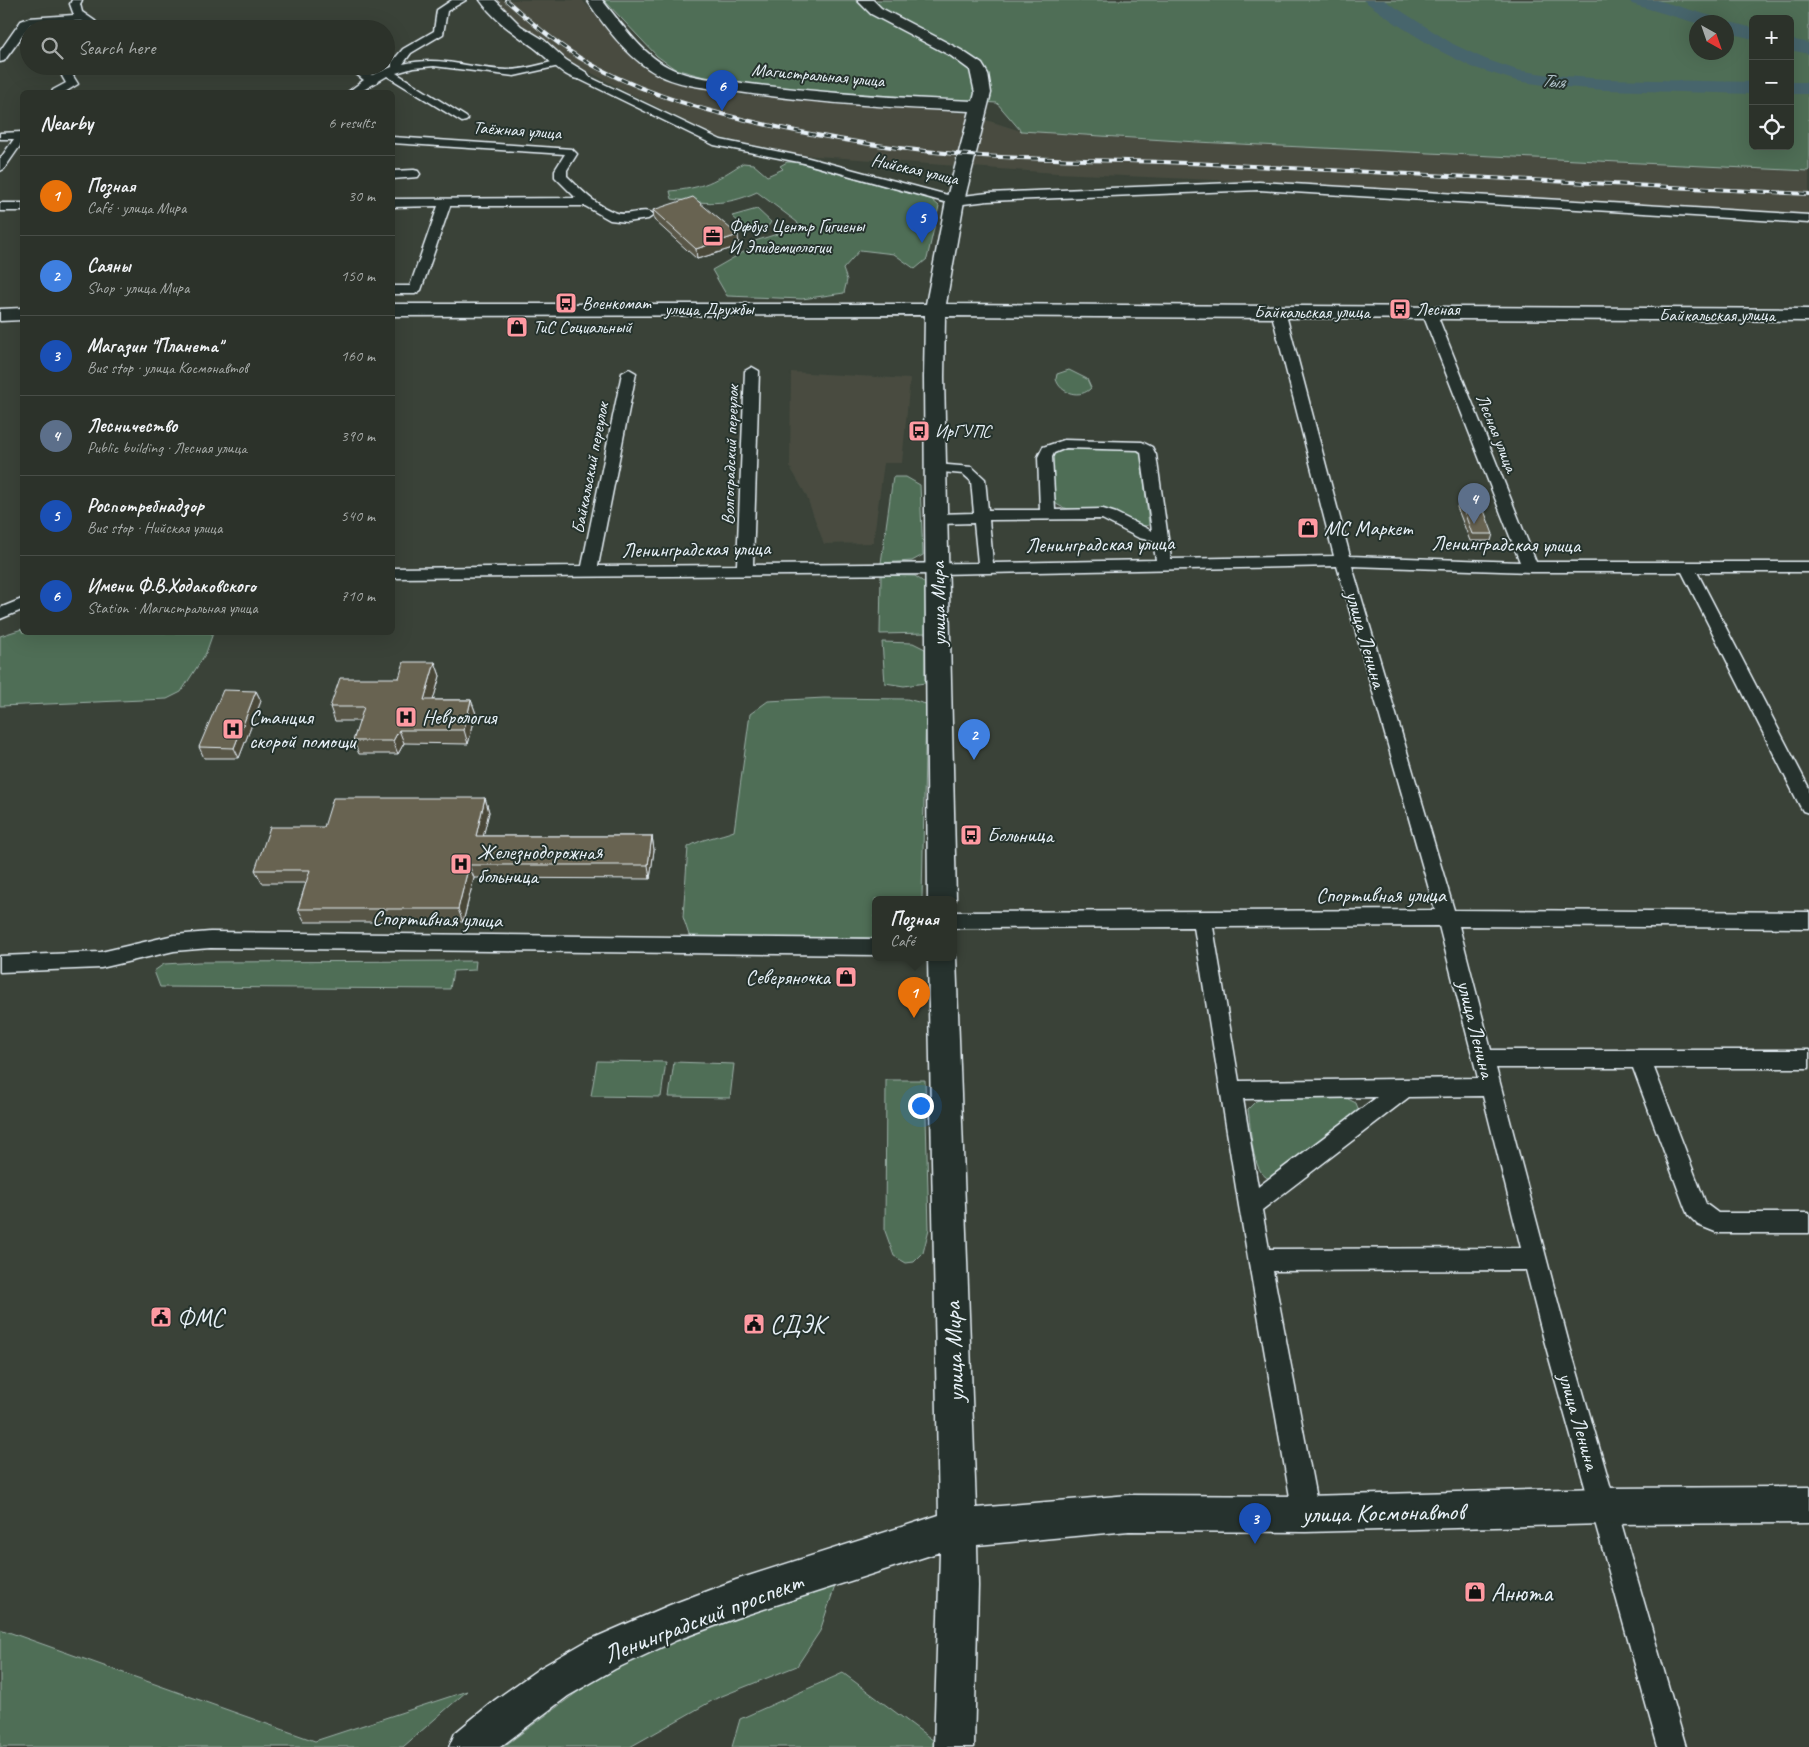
<!DOCTYPE html>
<meta charset="utf-8">
<style>
body{margin:0;font-family:Caveat,sans-serif;background:#343a32;color:#f1f3f6}
.controls{position:absolute;right:15px;top:15px;display:grid;overflow:hidden;border-radius:8px;box-shadow:0 5px 20px #0002}
.controls button{width:45px;height:45px;display:grid;place-items:center;padding:0;border:0;border-bottom:1px solid #484d47;background:#2c322a;color:#f1f3f6;font:25px sans-serif}
.compass{position:absolute;left:1689px;top:15px;width:45px;height:45px;border-radius:50%;background:#2c322a;box-shadow:0 5px 20px #0002;rotate:140deg}
.you{position:absolute;left:920px;top:1105px;width:18px;height:18px;margin:-12px;border:4px solid #fff;border-radius:50%;background:#1a73e8;box-shadow:0 0 0 8px #1a73e833}
.badge{display:grid;place-items:center;width:32px;height:32px;border-radius:50%;background:#8c9099;color:#fff;font-size:16px;font-weight:700}
.pin{position:absolute;translate:-50% -41px;filter:drop-shadow(0 1px 2px #0008)}
.pin::after{content:'';position:absolute;top:26px;width:18px;height:15px;background:inherit;clip-path:polygon(0 0,100% 0,50% 100%)}
.popup{position:absolute;left:872px;top:896px;width:85px;height:65px;box-sizing:border-box;display:grid;place-content:center;border-radius:8px;background:#2c322a;filter:drop-shadow(0 1px 4px #0005);font-size:16px;white-space:nowrap;color:#a6aaa8}
.popup b{font-size:19px;color:#f1f3f6}
.popup::after{content:'';position:absolute;left:50%;top:100%;margin-left:-10px;border:10px solid transparent;border-top-color:#2c322a}
.list{margin:0;padding:0;list-style:none}
h2{display:flex;justify-content:space-between;align-items:center;height:65px;margin:0;padding:0 20px;font-size:21px}
h2 small{font-size:16px;font-weight:400;color:#a6aaa8}
.list li{display:grid;grid-template-columns:32px 1fr auto;gap:15px;align-items:center;box-sizing:border-box;height:80px;padding:0 20px;border-top:1px solid #484d47}
.list b{display:block;font-size:19px;white-space:nowrap}
.list p{margin:0;font-size:16px;white-space:nowrap;color:#a6aaa8}
.list em{font-size:16px;font-style:normal;color:#a6aaa8}
.icon{flex:none;width:28px;height:28px;fill:none;stroke:currentColor;stroke-width:2;stroke-linecap:round;stroke-linejoin:round}
.map{position:relative;flex:none;width:1809px;height:1747px;overflow:hidden}
.search{position:absolute;background:#2c322a;box-shadow:0 5px 20px #0002;left:20px;top:20px;width:375px;height:55px;display:flex;align-items:center;gap:12px;box-sizing:border-box;padding:0 18px;border-radius:28px;color:#a6aaa8;font-size:19px}
.panel{position:absolute;background:#2c322a;box-shadow:0 5px 20px #0002;left:20px;top:90px;width:375px;height:545px;border-radius:8px}
.map>svg:first-child{display:block}
.built{fill:#484c40}
.green{fill:#506e57;stroke:#9cb0a8;fill-rule:evenodd}
.lines{fill:none;stroke-linecap:round;stroke-linejoin:round}
.river{fill:#46656c;fill-rule:evenodd}
.street-casing{stroke:#e8f1f8;stroke-width:3}
.secondary-casing{stroke:#e8f1f8;stroke-width:3}
.street{fill:#26332d;fill-rule:evenodd}
.secondary{fill:#26332d;fill-rule:evenodd}
.rail-casing{stroke:#e8f1f8;stroke-width:4}
.rail{stroke:#26332d;stroke-width:2.5;stroke-dasharray:7;stroke-linecap:butt}
.wall{fill:#595646;stroke:#e8f1f8}
.shaded-wall{fill:#494639;stroke:#e8f1f8}
.building{fill:#686451;stroke:#e8f1f8}
.labels{text-anchor:middle;stroke-width:4;stroke-linejoin:round;paint-order:stroke}
.far-street-label{font-size:18px;fill:#e8f1f8;stroke:#26332d}
.far-poi-label{font-size:18px;fill:#e8f1f8;stroke:#26332d;text-anchor:start}
.far-water-label{font-size:19px;font-style:italic;fill:#afc0c7;stroke:#26332d}
.poi-label{font-size:21px;fill:#e8f1f8;stroke:#26332d;text-anchor:start}
.street-label{font-size:21px;fill:#e8f1f8;stroke:#26332d}
.near-poi-label{font-size:25px;fill:#e8f1f8;stroke:#26332d;text-anchor:start}
.near-street-label{font-size:25px;fill:#e8f1f8;stroke:#26332d}
</style>
<div class="map">
<svg width="1809" height="1747" viewBox="0 0 1809 1747">
<rect width="100%" height="100%" fill="#3a4238"/>
<filter id="ink" filterUnits="userSpaceOnUse"><feTurbulence type="fractalNoise" baseFrequency=".02" numOctaves="2"/><feDisplacementMap in="SourceGraphic" scale="10" xChannelSelector="R" yChannelSelector="G"/><feConvolveMatrix kernelMatrix="1 2 1 2 8 2 1 2 1" color-interpolation-filters="sRGB"/></filter>
<g filter="url(#ink)">
<path class="built" d="M 495,0 L 582,0 L 639,64 L 668,80 L 726,94 L 964,113 L 1021,131 L 1197,142 L 1809,171 L 1809,214 L 1259,182 L 1056,173 L 802,155 L 717,137 L 610,83 L 568,60 L 529,32 Z
M 791,372 L 910,379 L 902,463 L 884,463 L 873,543 L 824,544 L 806,495 L 790,467 Z"/>
<path class="green" d="M 604,0 L 1809,0 L 1809,171 L 1197,142 L 1021,131 L 997,103 L 764,88 L 708,78 L 675,69 L 657,56 ZM 1753,19 L 1790,19 L 1790,146 L 1753,146 ZM 1696,22 L 1726,22 L 1726,52 L 1696,52 Z
M 787,162 L 796,162 L 931,199 L 939,206 L 927,259 L 915,269 L 894,254 L 860,250 L 843,269 L 847,280 L 844,293 L 802,299 L 727,296 L 712,270 L 747,250 L 755,241 L 799,227 L 797,222 L 757,192 C 724,207 706,203 672,199 L 670,191 C 704,188 715,181 743,163 L 753,164 L 767,176 L 783,169 L 780,166 Z
M 757,209 L 771,222 L 767,228 L 751,233 L 732,216 Z
M 1069,370 L 1087,379 L 1091,388 C 1081,399 1060,394 1056,379 L 1057,374 Z
M 1071,447 L 1136,449 L 1141,455 L 1149,525 C 1132,531 1124,514 1109,510 C 1092,506 1070,515 1055,503 L 1052,456 L 1063,448 Z
M 893,477 L 906,477 L 920,485 L 923,555 L 912,561 L 881,563 Z
M 881,575 L 915,576 L 925,583 L 927,633 L 880,634 Z
M 22,629 L 22,632 L 213,633 L 206,653 L 181,692 L 167,699 L 0,706 L 0,636 Z
M 882,642 L 913,643 L 925,649 L 925,683 L 904,686 L 885,683 Z
M 824,698 L 907,699 L 926,704 L 922,899 L 875,899 L 875,938 L 690,938 L 683,917 L 688,847 C 703,838 718,837 734,831 L 750,714 L 768,701 Z
M 476,961 L 475,970 L 453,971 L 450,989 L 160,987 L 154,971 L 164,964 L 198,962 Z
M 597,1061 L 666,1062 L 661,1097 L 591,1096 Z
M 674,1062 L 734,1064 L 730,1098 L 669,1097 Z
M 886,1080 L 925,1080 L 929,1229 L 923,1253 L 914,1262 L 906,1263 L 894,1256 L 885,1231 Z
M 1344,1097 L 1356,1103 L 1359,1111 L 1356,1115 L 1270,1179 C 1251,1174 1251,1127 1248,1109 L 1256,1101 L 1263,1099 Z
M 835,1586 L 820,1631 L 797,1666 L 717,1698 L 630,1747 L 503,1747 L 599,1676 L 713,1624 L 796,1597 Z
M 0,1629 L 315,1741 L 467,1691 L 403,1747 L 0,1747 Z
M 843,1673 L 934,1741 L 934,1747 L 732,1747 L 740,1719 Z"/>
<g class="lines">
<path class="river" d="M 1363,0 L 1384,0 L 1453,44 L 1485,59 L 1517,70 L 1551,75 L 1606,79 L 1753,82 L 1753,94 L 1606,90 L 1551,86 L 1517,81 L 1472,67 L 1440,51 L 1395,23 Z
M 1629,0 L 1657,0 L 1718,18 L 1721,22 L 1726,21 L 1753,28 L 1753,39 L 1726,32 L 1726,22 L 1696,23 L 1632,4 Z
M 1790,39 L 1809,43 L 1809,54 L 1790,50 Z
M 1790,82 L 1809,82 L 1809,94 L 1790,94 Z"/>
<g class="street-casing">
<path id="street" d="M 72,0 L 82,0 L 80,4 L 82,12 L 95,21 L 100,29 L 90,29 L 82,21 L 31,24 L 4,61 L 0,62 L 0,51 L 21,21 L 29,18 L 74,15 L 70,4 Z
M 452,0 L 466,0 L 447,11 L 443,34 L 411,53 L 403,64 C 444,55 468,69 507,70 C 525,70 542,64 560,60 L 565,63 L 564,65 L 514,76 L 434,66 L 413,68 L 396,73 L 466,117 L 468,119 L 466,121 L 462,122 L 387,76 L 360,92 L 348,92 L 364,80 L 346,66 L 358,66 L 372,75 L 392,67 L 392,62 L 403,49 L 434,31 L 437,10 Z
M 66,66 L 77,66 L 73,76 L 78,84 L 65,92 L 52,92 L 53,90 L 66,83 L 62,76 Z
M 581,73 L 721,140 L 805,157 L 955,197 L 988,193 L 1259,182 L 1809,215 L 1809,223 L 1259,190 L 988,201 L 955,205 L 804,163 L 714,145 L 577,78 L 576,76 L 577,74 Z
M 22,132 L 22,143 L 4,169 L 0,171 L 0,159 L 14,139 L 0,139 L 0,133 Z
M 392,137 L 572,149 L 577,154 L 567,170 L 567,176 C 581,190 597,207 617,213 C 628,217 646,206 654,215 L 648,219 L 627,222 L 610,220 L 585,206 L 450,206 L 421,290 L 415,294 L 392,294 L 392,286 L 410,286 L 438,206 L 392,207 L 392,199 L 576,198 L 555,177 L 555,170 L 565,154 L 392,143 Z
M 414,170 L 418,171 L 420,174 L 418,177 L 392,179 L 392,171 Z
M 0,203 L 22,203 L 22,211 L 0,211 Z
M 1278,307 L 1285,311 L 1350,556 L 1520,562 L 1422,312 L 1429,308 L 1436,312 L 1536,562 L 1809,562 L 1809,572 L 1697,572 L 1809,788 L 1809,813 L 1803,811 L 1800,806 L 1682,572 L 1530,572 L 1352,566 L 1454,910 L 1809,912 L 1809,928 L 1459,926 L 1491,1050 L 1809,1050 L 1809,1068 L 1654,1068 L 1706,1204 L 1718,1213 L 1809,1213 L 1809,1233 L 1718,1233 L 1698,1225 L 1688,1215 L 1685,1208 L 1633,1068 L 1496,1068 L 1568,1340 L 1686,1747 L 1658,1747 L 1544,1340 L 1526,1270 L 1273,1271 L 1319,1514 L 1315,1523 L 1306,1527 L 1297,1523 L 1293,1514 L 1239,1206 L 1194,927 L 953,928 L 953,912 L 1435,910 L 1337,566 L 938,574 L 392,578 L 392,568 L 582,566 L 622,373 L 629,369 L 636,373 L 598,566 L 737,565 L 745,371 L 752,367 L 759,371 L 753,565 L 978,563 L 974,523 L 937,524 L 932,522 L 929,519 L 932,516 L 937,514 L 974,513 L 971,481 L 963,474 L 931,471 L 929,468 L 931,465 L 936,464 L 972,467 L 985,479 L 988,510 L 1040,510 L 1038,457 L 1043,447 L 1064,440 L 1142,442 L 1152,447 L 1156,455 L 1171,559 L 1334,556 L 1271,311 ZM 1066,448 L 1138,450 L 1141,452 L 1152,531 L 1116,513 L 1103,509 L 1055,510 L 1052,457 L 1054,453 ZM 1102,519 L 1139,538 L 1153,541 L 1156,560 L 993,563 L 989,520 ZM 1439,926 L 1478,1078 L 1239,1081 L 1213,927 ZM 1483,1096 L 1521,1248 L 1269,1249 L 1262,1210 L 1409,1097 ZM 1377,1097 L 1258,1187 L 1243,1099 Z
M 22,599 L 22,610 L 0,619 L 0,608 Z
M 210,932 L 875,939 L 875,955 L 210,948 L 174,951 L 101,968 L 0,972 L 0,956 L 101,952 L 174,935 Z"/>
</g>
<g class="secondary-casing">
<path id="secondary" d="M 480,0 L 495,0 L 521,26 L 544,40 L 566,60 L 587,73 L 589,76 L 587,79 C 567,84 547,56 532,46 C 513,32 494,20 480,0 Z
M 587,0 L 602,0 C 621,23 641,53 668,67 C 690,79 717,79 742,83 C 819,93 896,98 973,101 L 975,93 L 970,70 L 951,56 L 871,14 L 857,0 L 873,0 L 881,8 L 961,50 L 982,64 L 988,74 L 991,93 L 964,201 L 946,304 L 1809,309 L 1809,321 L 945,316 L 944,377 L 956,899 L 953,905 L 953,899 L 928,899 L 924,377 L 925,315 L 392,316 L 392,304 L 926,304 L 946,201 L 970,111 C 893,108 816,103 739,92 C 711,88 682,87 657,74 C 629,59 604,26 587,0 Z
M 22,308 L 22,320 L 0,321 L 0,309 Z
M 953,950 L 956,957 L 976,1508 L 1129,1495 L 1306,1496 L 1604,1488 L 1809,1487 L 1809,1523 L 1604,1524 L 1306,1532 L 1129,1531 L 977,1545 L 978,1586 L 974,1747 L 934,1747 L 940,1552 L 736,1618 L 677,1640 L 615,1669 L 568,1696 L 500,1747 L 449,1747 L 455,1733 L 495,1700 L 540,1668 L 587,1641 L 670,1605 L 736,1580 L 939,1515 L 928,957 L 953,957 Z"/>
</g>
<use href="#street" class="street"/>
<use href="#secondary" class="secondary"/>
<g class="rail-casing">
<path id="rail" d="M 506,0 C 530,21 553,41 580,58 C 632,89 691,107 750,121 C 826,139 905,151 982,156 C 1065,161 1148,160 1231,165 C 1424,175 1616,184 1809,194"/>
</g>
<use href="#rail" class="rail"/>
</g>
<path class="wall" d="M 653,210 L 739,246 L 697,259 L 654,220 Z
M 1460,500 L 1493,534 L 1491,541 L 1470,541 L 1457,507 Z
M 435,662 L 440,676 L 433,700 L 471,700 L 476,714 L 468,744 L 404,743 L 398,754 L 359,754 L 353,741 L 360,721 L 335,721 L 330,707 Z
M 256,691 L 261,701 L 239,758 L 204,758 L 199,747 Z
M 485,798 L 489,812 L 483,836 L 652,836 L 654,850 L 650,879 L 474,878 L 463,922 L 305,922 L 298,909 L 306,883 L 262,883 L 255,870 L 324,827 Z"/>
<path class="shaded-wall" d="M 738,235 L 739,246 L 697,259 L 696,249 Z
M 435,662 L 440,676 L 429,714 L 424,700 Z
M 256,691 L 261,701 L 239,758 L 234,748 Z
M 471,700 L 476,714 L 468,744 L 464,730 Z
M 399,730 L 404,743 L 398,754 L 393,741 Z
M 485,798 L 489,812 L 480,850 L 476,836 Z
M 652,836 L 654,850 L 650,879 L 648,865 Z
M 469,865 L 474,878 L 463,922 L 458,909 Z"/>
<path class="building" d="M 693,197 L 738,235 L 696,249 L 653,210 Z
M 1460,500 L 1480,500 L 1493,534 L 1472,534 Z
M 404,662 L 435,662 L 424,700 L 471,700 L 464,730 L 399,730 L 393,741 L 353,741 L 364,707 L 330,707 L 340,678 L 399,678 Z
M 223,690 L 256,691 L 234,748 L 199,747 Z
M 333,798 L 485,798 L 476,836 L 652,836 L 648,865 L 469,865 L 458,909 L 298,909 L 310,870 L 255,870 L 270,827 L 324,827 Z"/>
</g>
<defs>
<g id="office-square" transform="scale(1.125)"><rect x="-9" y="-9" width="18" height="18" rx="4" fill="#ff9aa2" stroke="#26332d"/><path d="M-6-3h4V-5.5h4V-3h4V5H-6ZM-1-4.5V-3h2v-1.5ZM-6 0V1H6V0Z" fill="#111"/></g>
<g id="bus-square" transform="scale(1.125)"><rect x="-9" y="-9" width="18" height="18" rx="4" fill="#ff9aa2" stroke="#26332d"/><path d="M-5-6H5V4H4V6H2V4H-2V6H-4V4H-5ZM-3.5-4V0h7V-4ZM-3.5 1.2v1.5H-2V1.2ZM2 1.2v1.5H3.5V1.2Z" fill="#111"/></g>
<g id="shop-square" transform="scale(1.125)"><rect x="-9" y="-9" width="18" height="18" rx="4" fill="#ff9aa2" stroke="#26332d"/><path d="M-5-2.5h2.3a2.7 3.5 0 0 1 5.4 0H5L5.5 6h-11ZM-1.5-2.5h3a1.5 2.3 0 0 0-3 0Z" fill="#111"/></g>
<g id="hospital-square" transform="scale(1.125)"><rect x="-9" y="-9" width="18" height="18" rx="4" fill="#ff9aa2" stroke="#26332d"/><path d="M-5-5h3v3.5h4V-5h3V5h-3V1.5h-4V5h-3Z" fill="#111"/></g>
<g id="civic-square" transform="scale(1.125)"><rect x="-9" y="-9" width="18" height="18" rx="4" fill="#ff9aa2" stroke="#26332d"/><path d="M-.6-6.5H3V-4.5H.6V-3L4-1V1h2V6H-6V1h2V-1L-.6-3ZM-1.2 2.5V6h2.4V2.5Z" fill="#111"/></g>
</defs>
<g fill-rule="evenodd">
<use href="#office-square" x="713" y="236"/>
<use href="#bus-square" x="566" y="303"/>
<use href="#bus-square" x="1400" y="309"/>
<use href="#shop-square" x="517" y="327"/>
<use href="#bus-square" x="919" y="431"/>
<use href="#shop-square" x="1308" y="528"/>
<use href="#hospital-square" x="406" y="717"/>
<use href="#hospital-square" x="233" y="729"/>
<use href="#bus-square" x="971" y="835"/>
<use href="#hospital-square" x="461" y="864"/>
<use href="#shop-square" x="846" y="977"/>
<use href="#civic-square" x="161" y="1317"/>
<use href="#civic-square" x="754" y="1324"/>
<use href="#shop-square" x="1475" y="1592"/>
</g>
<g class="labels">
<g class="far-street-label">
<text transform="translate(818 75) rotate(5)" y="6">Магистральная улица</text>
<text transform="translate(517 130) rotate(4)" y="6">Таёжная улица</text>
<text transform="translate(915 169) rotate(13)" y="6">Нийская улица</text>
<text x="709" y="315">улица Дружбы</text>
<text x="1312" y="318">Байкальская улица</text>
<text x="1717" y="321">Байкальская улица</text>
<text transform="translate(1497 433) rotate(68)" y="6">Лесная улица</text>
<text transform="translate(730 455) rotate(-88)" y="6">Волгоградский переулок</text>
<text transform="translate(590 468) rotate(-79)" y="6">Байкальский переулок</text>
</g>
<g class="far-poi-label">
<text x="729" y="232">Ффбуз Центр Гигиены<tspan x="729" dy="21">И Эпидемиологии</tspan></text>
<text x="582" y="309">Военкомат</text>
<text x="1416" y="315">Лесная</text>
<text x="533" y="333">ТиС Социальный</text>
<text x="935" y="437">ИрГУПС</text>
</g>
<g class="far-water-label">
<text transform="translate(1553 80) rotate(6)" y="7">Тыя</text>
</g>
<g class="poi-label">
<text x="1324" y="535">МС Маркет</text>
<text x="249" y="724">Станция<tspan x="249" dy="24">скорой помощи</tspan></text>
<text x="422" y="724">Неврология</text>
<text x="987" y="842">Больница</text>
<text x="477" y="859">Железнодорожная<tspan x="477" dy="24">больница</tspan></text>
<text x="830" y="984" text-anchor="end">Северяночка</text>
</g>
<g class="street-label">
<text transform="translate(1100 544) rotate(-1)" y="7">Ленинградская улица</text>
<text transform="translate(1506 544) rotate(1)" y="7">Ленинградская улица</text>
<text transform="translate(696 549) rotate(-1)" y="7">Ленинградская улица</text>
<text transform="translate(938 604) rotate(-91)" y="7">улица Мира</text>
<text transform="translate(1366 639) rotate(74)" y="7">улица Ленина</text>
<text x="1381" y="902">Спортивная улица</text>
<text transform="translate(437 919) rotate(1)" y="7">Спортивная улица</text>
<text transform="translate(1476 1029) rotate(76)" y="7">улица Ленина</text>
<text transform="translate(1579 1421) rotate(74)" y="7">улица Ленина</text>
</g>
<g class="near-poi-label">
<text x="177" y="1326">ФМС</text>
<text x="770" y="1333">СДЭК</text>
<text x="1491" y="1601">Анюта</text>
</g>
<g class="near-street-label">
<text transform="translate(953 1352) rotate(-92)" y="9">улица Мира</text>
<text transform="translate(1383 1512) rotate(-1)" y="9">улица Космонавтов</text>
<text transform="translate(703 1617) rotate(-21)" y="9">Ленинградский проспект</text>
</g>
</g>
</svg>
<div class="controls">
<button>+</button>
<button>−</button>
<button><svg class="icon" aria-label="locate" viewBox="0 0 24 24"><circle cx="12" cy="12" r="6"/><path d="M12 2v4M12 18v4M2 12h4M18 12h4"/></svg></button>
</div>
<svg class="compass" viewBox="-18 -18 36 36"><path d="M0-13l5 13h-10z" fill="#e53935"/><path d="M0 13l5-13h-10z" fill="#a6aaa8"/></svg>
<div class="you"></div>
<div class="pin badge" style="left:914px;top:1018px;background:#e8710a">1</div>
<div class="popup"><b>Позная</b>Café</div>
<div class="pin badge" style="left:974px;top:760px;background:#3f7fe0">2</div>
<div class="pin badge" style="left:1255px;top:1544px;background:#1a4fb4">3</div>
<div class="pin badge" style="left:1474px;top:524px;background:#5c6f8a">4</div>
<div class="pin badge" style="left:922px;top:243px;background:#1a4fb4">5</div>
<div class="pin badge" style="left:722px;top:111px;background:#1a4fb4">6</div>
<div class="search"><svg class="icon" aria-label="search" viewBox="0 0 24 24"><circle cx="10" cy="10" r="6"/><path d="M15 15l6 6"/></svg>Search here</div>
<section class="panel">
<h2>Nearby<small>6 results</small></h2>
<ul class="list">
<li><span class="badge" style="background:#e8710a">1</span><div><b>Позная</b><p>Café · улица Мира</p></div><em>30 m</em></li>
<li><span class="badge" style="background:#3f7fe0">2</span><div><b>Саяны</b><p>Shop · улица Мира</p></div><em>150 m</em></li>
<li><span class="badge" style="background:#1a4fb4">3</span><div><b>Магазин &quot;Планета&quot;</b><p>Bus stop · улица Космонавтов</p></div><em>160 m</em></li>
<li><span class="badge" style="background:#5c6f8a">4</span><div><b>Лесничество</b><p>Public building · Лесная улица</p></div><em>390 m</em></li>
<li><span class="badge" style="background:#1a4fb4">5</span><div><b>Роспотребнадзор</b><p>Bus stop · Нийская улица</p></div><em>540 m</em></li>
<li><span class="badge" style="background:#1a4fb4">6</span><div><b>Имени Ф.В.Ходаковского</b><p>Station · Магистральная улица</p></div><em>710 m</em></li>
</ul>
</section>
</div>
